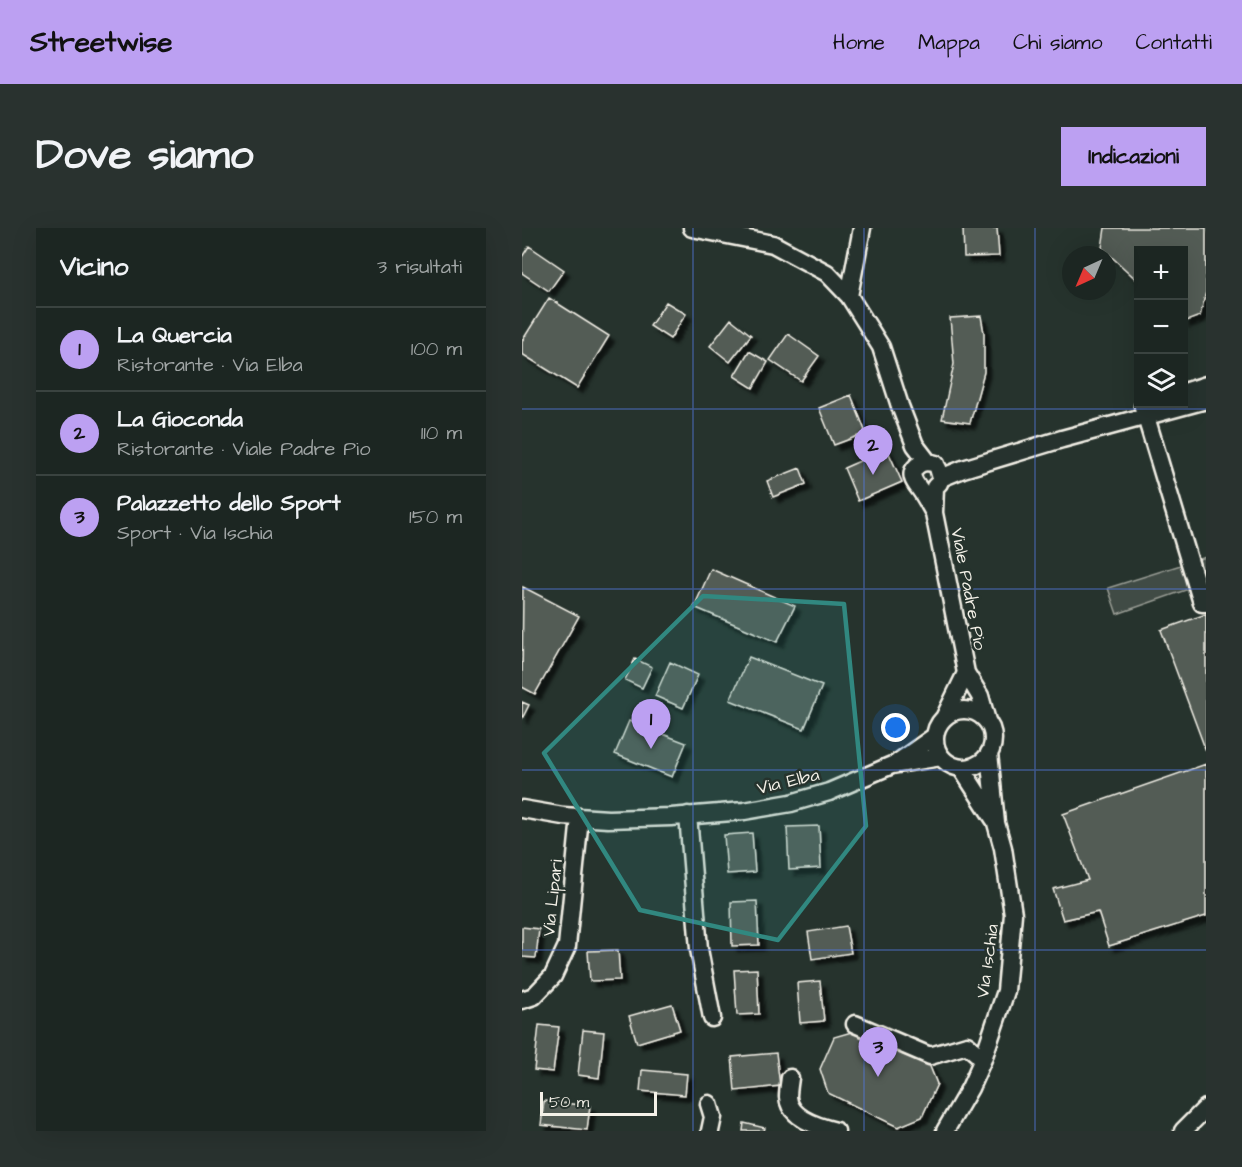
<!DOCTYPE html>
<html lang="it">
<meta charset="utf-8">
<style>
body{margin:0;font-family:"Architects Daughter",sans-serif;background:#29322f;color:#f1f3f6}
.controls{position:absolute;right:18px;top:18px;display:grid;overflow:hidden;border-radius:0px;box-shadow:0 6px 24px #0002}
.controls button{width:54px;height:54px;display:grid;place-items:center;padding:0;border:0;border-bottom:2px solid #3a4340;background:#1c2622;color:#f1f3f6;font:30px sans-serif}
.compass{position:absolute;left:540px;top:18px;width:54px;height:54px;border-radius:50%;background:#1c2622;box-shadow:0 6px 24px #0002;rotate:224deg}
.scale{position:absolute;left:18px;bottom:15px;width:117px;box-sizing:border-box;padding-left:6px;border:3px solid #f4f1e8;border-top:0;font-size:16px;line-height:21px;white-space:nowrap;color:#f4f1e8;-webkit-text-stroke:4px #26332d;paint-order:stroke}
.you{position:absolute;left:374px;top:500px;width:21px;height:21px;margin:-15px;border:4px solid #fff;border-radius:50%;background:#1a73e8;box-shadow:0 0 0 9px #1a73e833}
.badge{display:grid;place-items:center;width:39px;height:39px;border-radius:50%;background:#bca0f2;color:#111;font-size:20px;font-weight:700}
.pin{position:absolute;translate:-50% -50px;filter:drop-shadow(0 2px 3px #0008)}
.pin::after{content:'';position:absolute;top:32px;width:21px;height:18px;background:inherit;clip-path:polygon(0 0,100% 0,50% 100%)}
.list{margin:0;padding:0;list-style:none}
h2{display:flex;justify-content:space-between;align-items:center;height:78px;margin:0;padding:0 24px;font-size:26px}
h2 small{font-size:20px;font-weight:400;color:#a0a5a5}
.list li{display:grid;grid-template-columns:39px 1fr auto;gap:18px;align-items:center;box-sizing:border-box;height:84px;padding:0 24px;border-top:2px solid #3a4340}
.list b{display:block;font-size:22px;white-space:nowrap}
.list p{margin:0;font-size:20px;white-space:nowrap;color:#a0a5a5}
.list em{font-size:20px;font-style:normal;color:#a0a5a5}
.icon{flex:none;width:33px;height:33px;fill:none;stroke:currentColor;stroke-width:2;stroke-linecap:round;stroke-linejoin:round}
.map{position:relative;flex:none;width:684px;height:903px;overflow:hidden;border-radius:0px}
header{display:flex;align-items:center;gap:36px;box-sizing:border-box;height:84px;padding:0 30px;background:#bca0f2;color:#111}
header strong{font-size:28px}
nav{display:flex;gap:33px;margin-inline-start:auto;font-size:21px}
.intro{display:flex;align-items:center;justify-content:space-between;box-sizing:border-box;height:144px;padding:0 36px}
h1{margin:0;font-size:42px}
.button{padding:15px 27px;border-radius:0px;background:#bca0f2;color:#111;font-size:21px;font-weight:700}
main{display:flex;gap:36px;padding:0 36px}
aside{flex:1;background:#1c2622;border-radius:0px;box-shadow:0 6px 24px #0002}
.map>svg:first-child{display:block}
.green{fill:#414b45;stroke:#9a9e96;stroke-width:1.5}
.building{fill:#525c55;stroke:#f4f1e8;stroke-width:1.5;filter:url(#shadow)}
.lines{fill:none;stroke-linecap:round;stroke-linejoin:round}
.minor-casing{stroke:#f4f1e8;stroke-width:21}
.minor{stroke:#26332d;stroke-width:16}
.marked{fill:#318880;fill-opacity:0.2;stroke:#318880;stroke-width:4.5;stroke-linejoin:round}
.grid{fill:none;stroke:#5377dc;stroke-width:1.5;stroke-opacity:0.55}
.labels{text-anchor:middle;stroke-width:5;stroke-linejoin:round;paint-order:stroke}
.street-label{font-size:18px;fill:#f4f1e8;stroke:#26332d}
</style>
<header>
<strong>Streetwise</strong>
<nav><a>Home</a><a>Mappa</a><a>Chi siamo</a><a>Contatti</a></nav>
</header>
<div class="intro"><h1>Dove siamo</h1><a class="button">Indicazioni</a></div>
<main>
<aside>
<h2>Vicino<small>3 risultati</small></h2>
<ul class="list">
<li><span class="badge">1</span><div><b>La Quercia</b><p>Ristorante · Via Elba</p></div><em>100 m</em></li>
<li><span class="badge">2</span><div><b>La Gioconda</b><p>Ristorante · Viale Padre Pio</p></div><em>110 m</em></li>
<li><span class="badge">3</span><div><b>Palazzetto dello Sport</b><p>Sport · Via Ischia</p></div><em>150 m</em></li>
</ul>
</aside>
<div class="map">
<svg width="684" height="903" viewBox="0 0 684 903">
<defs>
<filter id="shadow"><feDropShadow dx="5.5" dy="5.5" stdDeviation="1.5" flood-color="#0009"/></filter>
</defs>
<rect width="100%" height="100%" fill="#26332d"/>
<filter id="ink" filterUnits="userSpaceOnUse"><feTurbulence type="fractalNoise" baseFrequency=".0167" numOctaves="2"/><feDisplacementMap in="SourceGraphic" scale="12" xChannelSelector="R" yChannelSelector="G"/><feConvolveMatrix kernelMatrix="1 2 1 2 8 2 1 2 1" color-interpolation-filters="sRGB"/></filter>
<g filter="url(#ink)">
<path class="green" d="M 684,329 L 684,355 L 595,386 L 586,360 Z"/>
<path class="building" d="M 441,0 L 475,0 L 477,28 L 442,29 Z
M 583,0 L 684,0 L 684,64 L 678,88 L 662,94 L 662,22 L 616,22 L 616,53 L 580,20 Z
M 7,18 L 42,42 L 27,63 L 0,45 L 0,29 Z
M 27,70 L 87,108 L 55,160 L 0,126 L 0,113 Z
M 144,74 L 164,86 L 148,111 L 128,98 Z
M 459,88 L 462,105 L 462,144 L 448,195 L 420,191 L 432,136 L 428,90 Z
M 209,91 L 229,107 L 208,134 L 188,118 Z
M 266,106 L 297,128 L 279,153 L 248,132 Z
M 227,123 L 246,134 L 231,160 L 212,148 Z
M 329,167 L 344,205 L 312,217 L 297,180 Z
M 365,221 L 380,254 L 336,273 L 322,240 Z
M 278,240 L 284,256 L 251,269 L 245,253 Z
M 189,341 L 273,378 L 255,414 L 172,379 Z
M 1,359 L 57,388 L 13,466 L 0,459 Z
M 684,386 L 684,523 L 639,402 Z
M 227,429 L 300,458 L 282,501 L 208,472 Z
M 113,431 L 130,439 L 120,460 L 103,452 Z
M 148,434 L 176,447 L 161,480 L 133,468 Z
M 0,474 L 7,477 L 0,491 Z
M 107,493 L 164,515 L 150,549 L 93,526 Z
M 684,536 L 684,688 L 587,718 L 576,684 L 541,692 L 531,661 L 566,652 L 541,586 Z
M 297,598 L 299,640 L 267,642 L 265,599 Z
M 230,605 L 233,644 L 205,646 L 202,607 Z
M 235,673 L 237,717 L 210,718 L 209,674 Z
M 324,698 L 329,725 L 290,731 L 286,704 Z
M 0,699 L 17,701 L 14,730 L 0,729 Z
M 96,722 L 98,752 L 68,753 L 66,723 Z
M 235,741 L 237,786 L 215,787 L 212,742 Z
M 298,753 L 302,793 L 278,795 L 275,755 Z
M 150,776 L 158,802 L 115,815 L 107,788 Z
M 17,797 L 37,799 L 31,844 L 12,842 Z
M 61,802 L 82,804 L 77,850 L 56,847 Z
M 333,803 L 407,836 L 415,856 L 400,889 L 376,899 L 306,865 L 298,841 L 312,809 Z
M 254,825 L 258,858 L 213,863 L 210,829 Z
M 120,842 L 165,846 L 163,867 L 118,863 Z
M 22,873 L 68,878 L 65,902 L 19,897 Z
M 222,895 L 243,900 L 242,903 L 221,903 Z"/>
<g class="lines">
<g class="minor-casing">
<path id="minor" d="M 170,0 L 251,16 L 305,45 L 327,68 L 359,119 L 378,178 L 393,217 L 406,234
M 327,68 L 340,0
M 662,164 L 684,157
M 621,179 L 680,375 L 684,375
M 416,240 L 419,250 L 417,255 L 413,259 L 412,285 L 444,445 L 458,468 L 465,493
M 419,250 L 441,241 L 540,211 L 684,172
M 412,285 C 408,278 404,270 399,263 C 394,256 385,247 395,238 C 401,233 407,234 414,236
M413 511a29 29 0 1 1 58 0a29 29 0 1 1-58 0Z
M 423,488 L 444,445
M 376,534 L 413,508
M 439,540 L 472,591
M 0,581 L 41,588 L 86,591 L 149,589 L 222,583 L 269,575 L 307,564 L 370,537 L 419,529
M 166,587 L 177,721 L 190,790
M 0,772 L 12,768 L 31,748 L 45,718 L 58,589
M 333,796 L 408,828 L 445,817 L 461,831
M 268,850 C 267,857 266,863 266,869 C 267,890 297,899 314,903
M 187,876 L 191,889 L 188,903
M 423,903 L 448,860 L 461,831 L 484,763 L 491,686 L 481,620 L 474,595 L 467,525
M 661,903 L 684,880"/>
</g>
<use href="#minor" class="minor"/>
</g>
</g>
<path class="marked" d="M 181,368 L 322,376 L 344,598 L 256,712 L 118,682 L 22,525 Z"/>
<path class="grid" d="M 171,0 L 171,903M 342,0 L 342,903M 513,0 L 513,903M 0,181 L 684,181M 0,361 L 684,361M 0,542 L 684,542M 0,722 L 684,722"/>
<g class="labels">
<g class="street-label">
<text transform="translate(447 361) rotate(79)" y="6">Viale Padre Pio</text>
<text transform="translate(266 553) rotate(-13)" y="6">Via Elba</text>
<text transform="translate(30 670) rotate(-84)" y="6">Via Lipari</text>
<text transform="translate(465 733) rotate(-82)" y="6">Via Ischia</text>
</g>
</g>
</svg>
<div class="controls">
<button>+</button>
<button>−</button>
<button><svg class="icon" aria-label="layers" viewBox="0 0 24 24"><path d="M12 4l9 5-9 5-9-5zM3 14l9 5 9-5"/></svg></button>
</div>
<svg class="compass" viewBox="-18 -18 36 36"><path d="M0-13l5 13h-10z" fill="#e53935"/><path d="M0 13l5-13h-10z" fill="#a0a5a5"/></svg>
<div class="scale">50 m</div>
<div class="you"></div>
<div class="pin badge" style="left:129px;top:521px">1</div>
<div class="pin badge" style="left:351px;top:247px">2</div>
<div class="pin badge" style="left:356px;top:849px">3</div>
</div>
</main>
